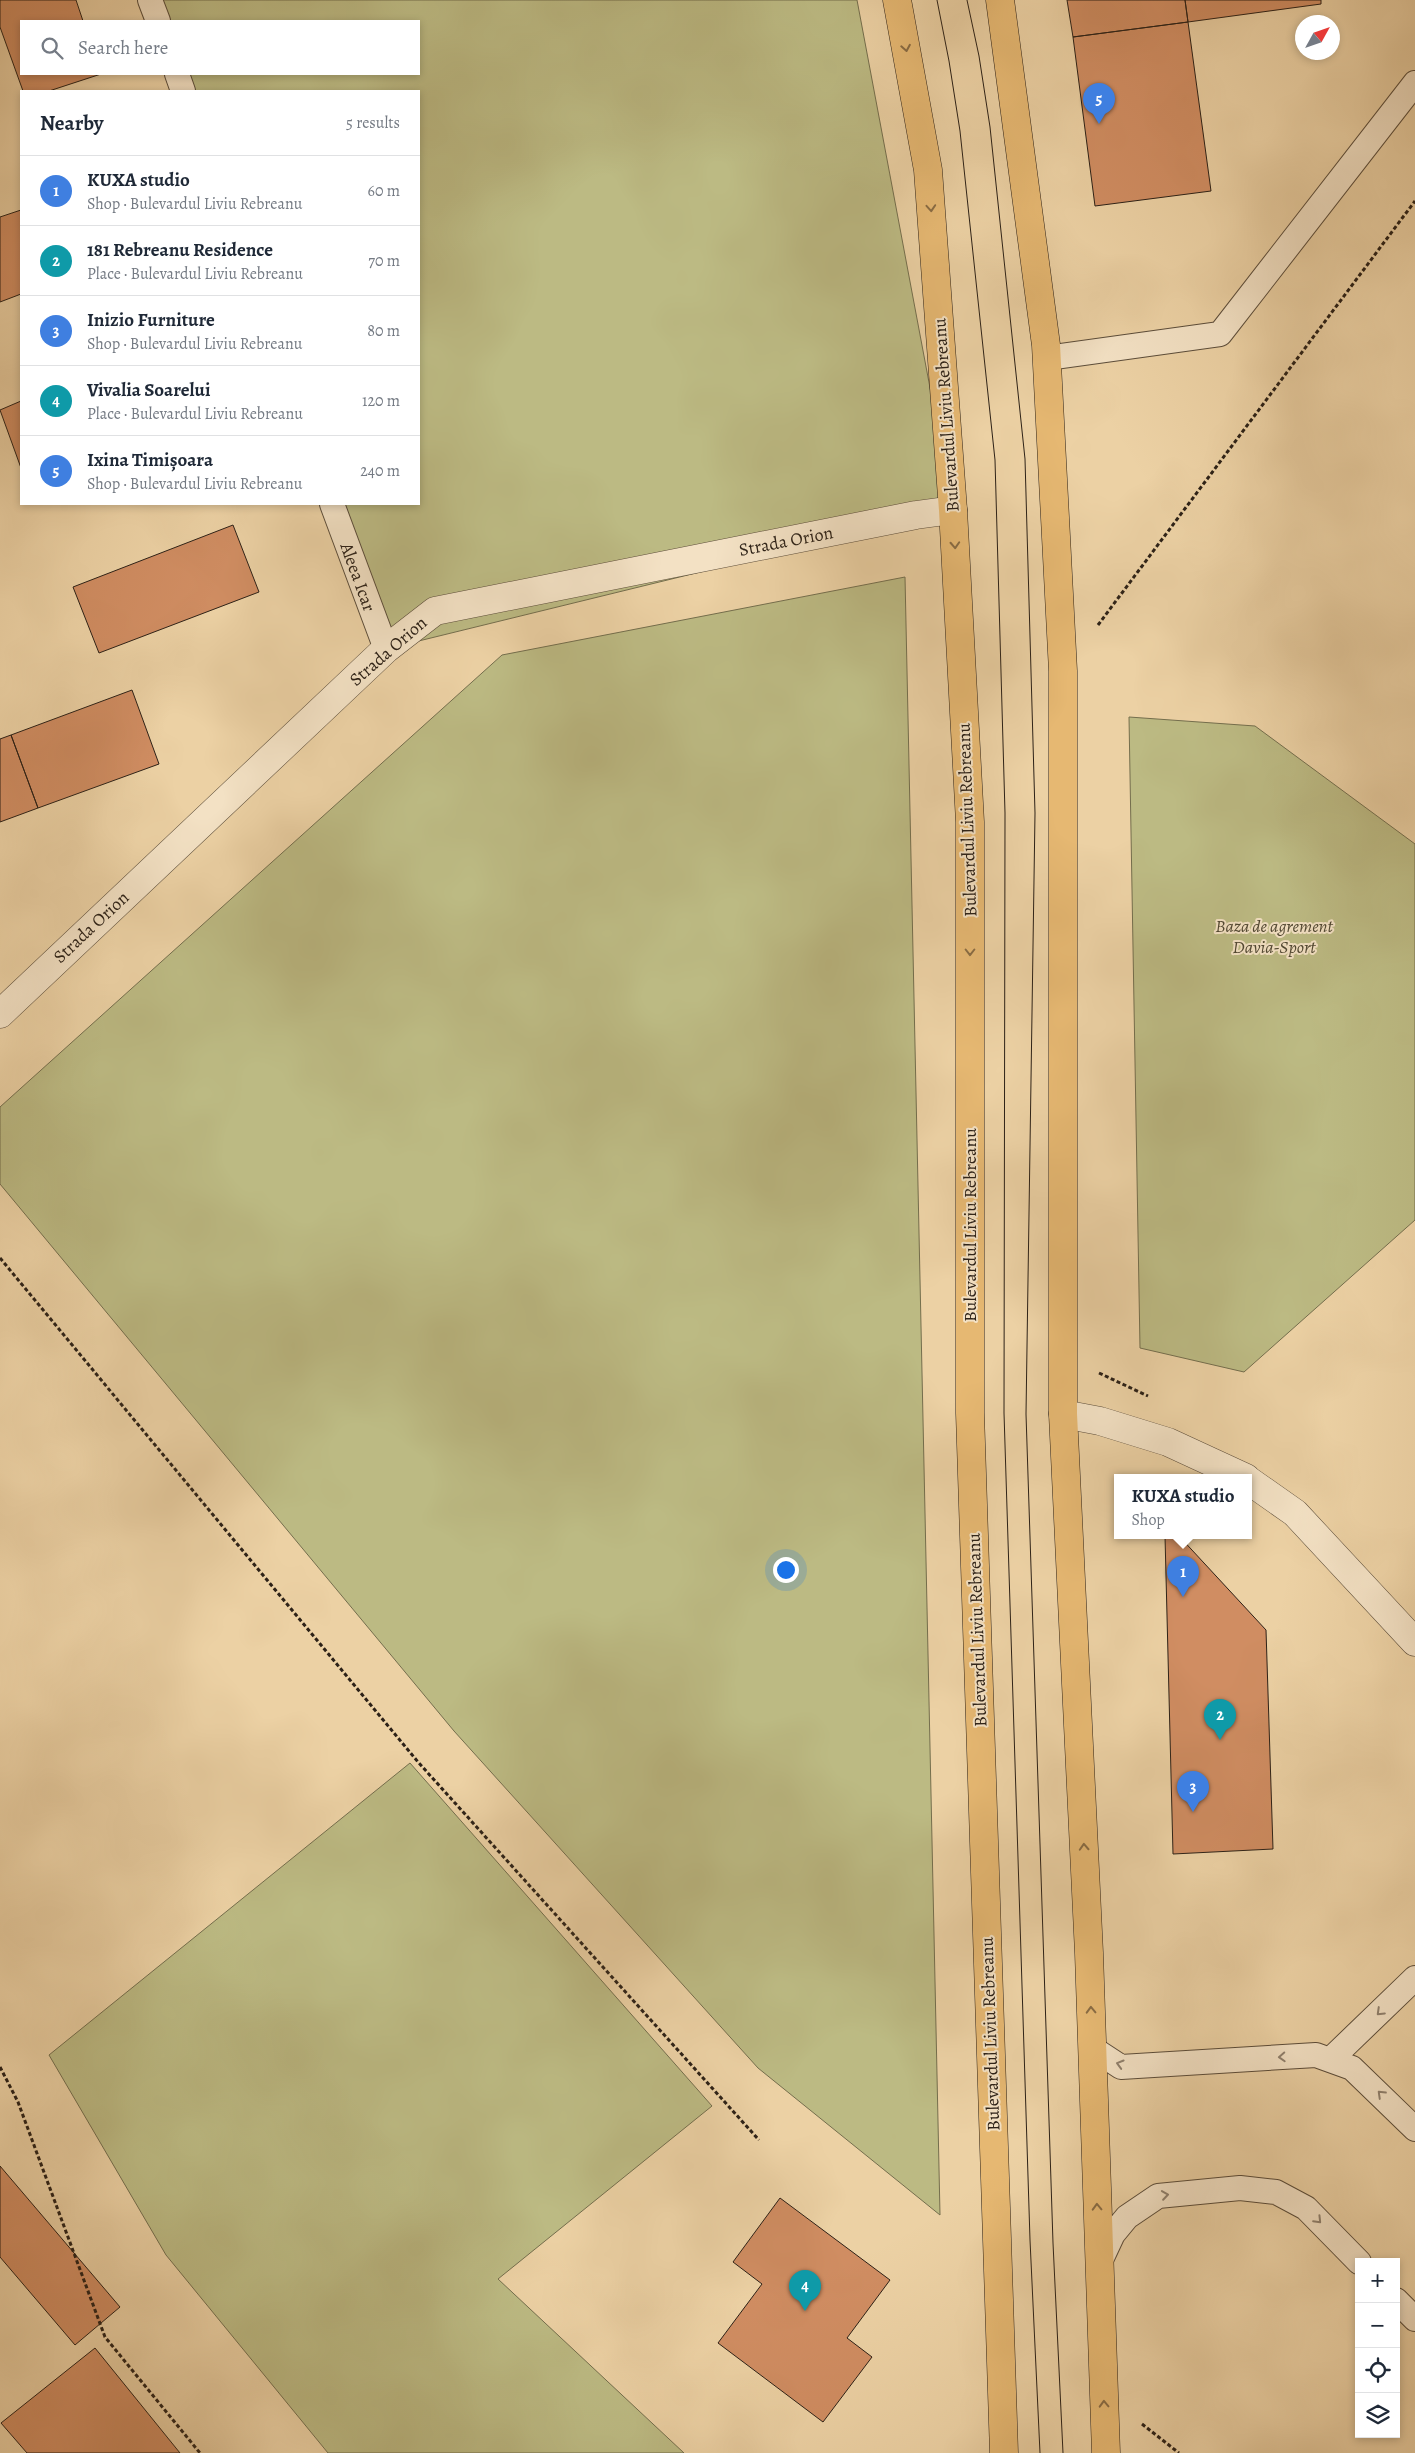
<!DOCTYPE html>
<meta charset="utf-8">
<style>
body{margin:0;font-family:Alegreya,serif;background:#f2f2f3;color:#1f2937}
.controls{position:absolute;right:15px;bottom:15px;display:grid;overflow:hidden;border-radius:0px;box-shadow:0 2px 8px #0003}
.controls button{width:45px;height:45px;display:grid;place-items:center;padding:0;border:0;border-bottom:1px solid #e0e1e3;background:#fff;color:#1f2937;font:25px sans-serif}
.compass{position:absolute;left:1295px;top:15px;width:45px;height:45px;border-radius:50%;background:#fff;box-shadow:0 2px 8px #0003;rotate:50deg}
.you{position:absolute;left:785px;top:1569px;width:18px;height:18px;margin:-12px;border:4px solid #fff;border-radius:50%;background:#1a73e8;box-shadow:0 0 0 8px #1a73e833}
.badge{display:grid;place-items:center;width:32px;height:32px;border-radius:50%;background:#0b8043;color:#fff;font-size:16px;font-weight:700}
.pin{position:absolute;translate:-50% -41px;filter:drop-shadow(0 1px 2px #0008)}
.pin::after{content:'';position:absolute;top:26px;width:18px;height:15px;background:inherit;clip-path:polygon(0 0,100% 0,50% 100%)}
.popup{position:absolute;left:1114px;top:1474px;width:138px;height:65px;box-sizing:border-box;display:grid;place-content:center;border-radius:0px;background:#fff;filter:drop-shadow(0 1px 4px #0005);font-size:16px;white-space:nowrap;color:#747a83}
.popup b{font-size:19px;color:#1f2937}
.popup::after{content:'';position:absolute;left:50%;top:100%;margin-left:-10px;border:10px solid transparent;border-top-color:#fff}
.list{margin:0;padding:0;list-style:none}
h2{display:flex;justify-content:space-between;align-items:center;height:65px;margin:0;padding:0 20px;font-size:21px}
h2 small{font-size:16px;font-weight:400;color:#747a83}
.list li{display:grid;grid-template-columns:32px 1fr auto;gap:15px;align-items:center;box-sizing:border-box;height:70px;padding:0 20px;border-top:1px solid #e0e1e3}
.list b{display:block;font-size:19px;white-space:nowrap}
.list p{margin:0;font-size:16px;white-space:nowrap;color:#747a83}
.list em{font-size:16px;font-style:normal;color:#747a83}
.icon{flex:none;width:28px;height:28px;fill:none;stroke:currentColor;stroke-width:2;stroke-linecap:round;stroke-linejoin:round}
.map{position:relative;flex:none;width:1415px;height:2453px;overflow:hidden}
.search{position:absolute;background:#fff;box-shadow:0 2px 8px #0003;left:20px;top:20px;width:400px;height:55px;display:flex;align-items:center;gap:12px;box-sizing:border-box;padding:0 18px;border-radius:0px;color:#747a83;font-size:19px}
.panel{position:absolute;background:#fff;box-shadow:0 2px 8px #0003;left:20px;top:90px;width:400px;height:415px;border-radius:0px}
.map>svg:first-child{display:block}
.green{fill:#bcba83;stroke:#746e4d}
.building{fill:#d08d62;stroke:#2c2117}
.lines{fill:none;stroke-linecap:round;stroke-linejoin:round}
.service-casing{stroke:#5c4d3a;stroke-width:26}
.minor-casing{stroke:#5c4d3a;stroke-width:29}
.primary-casing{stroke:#2c2117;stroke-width:29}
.path{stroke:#2c2117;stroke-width:3;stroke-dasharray:4 2.5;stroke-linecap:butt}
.service{stroke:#f3e1c4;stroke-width:24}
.minor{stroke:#f3e1c4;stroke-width:28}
.primary{stroke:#e6b872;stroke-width:28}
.tram{stroke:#2c2117;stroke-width:1}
.oneway{stroke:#896c44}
.oneway2{stroke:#90816e}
.labels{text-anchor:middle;stroke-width:4;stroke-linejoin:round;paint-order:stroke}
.street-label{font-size:18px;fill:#2c2117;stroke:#f3e1c4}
.park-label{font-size:18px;font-style:italic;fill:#504732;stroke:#f3e1c4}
</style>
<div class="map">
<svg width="1415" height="2453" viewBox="0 0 1415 2453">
<rect width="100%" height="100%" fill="#ecd1a4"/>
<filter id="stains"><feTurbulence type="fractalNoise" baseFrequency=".004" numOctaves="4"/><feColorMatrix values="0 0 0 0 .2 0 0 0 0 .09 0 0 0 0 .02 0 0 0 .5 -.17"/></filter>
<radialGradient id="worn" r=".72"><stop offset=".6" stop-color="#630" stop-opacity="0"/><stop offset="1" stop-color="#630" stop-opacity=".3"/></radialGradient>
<path class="green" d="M 150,0 L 857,0 L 953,510 L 386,649 L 332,504 L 419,504 L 419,91 L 183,91 L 177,74 L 419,74 L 419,21 L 158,21 Z
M 905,577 L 940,2215 L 758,2068 L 454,1731 L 0,1184 L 0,1107 L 502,655 Z
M 1129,717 L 1255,726 L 1415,844 L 1415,1220 L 1244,1372 L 1140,1348 Z
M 410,1763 L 712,2106 L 498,2279 L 684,2453 L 328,2453 L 166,2255 L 49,2055 Z"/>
<path class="building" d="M 0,0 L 76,0 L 83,21 L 21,21 L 21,74 L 101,74 L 49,91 L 23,91 L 0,27 Z
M 1067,0 L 1185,0 L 1188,22 L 1073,37 Z
M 1185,0 L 1321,0 L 1321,4 L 1188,22 Z
M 1188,22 L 1211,191 L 1095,206 L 1073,37 Z
M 21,210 L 21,294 L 0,302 L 0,217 Z
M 21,401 L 21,468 L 0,410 Z
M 233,525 L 259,592 L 99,653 L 73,587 Z
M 132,690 L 159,764 L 38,808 L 11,735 Z
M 11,735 L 38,808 L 0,822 L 0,739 Z
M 1165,1536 L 1179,1536 L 1266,1630 L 1273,1849 L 1173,1854 Z
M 0,2166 L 120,2307 L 75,2345 L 0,2257 Z
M 780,2198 L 890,2280 L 847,2338 L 872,2357 L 823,2422 L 718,2343 L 762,2284 L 733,2262 Z
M 95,2348 L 180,2453 L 27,2453 L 1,2423 Z"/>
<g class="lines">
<g class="service-casing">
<path id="service" d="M 150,0 L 158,21
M 177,74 L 183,91
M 1047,358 L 1220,334 L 1415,83
M 332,504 L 386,649
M 1092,2048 L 1121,2067 L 1316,2055 L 1352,2068 L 1415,2129
M 1330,2060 L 1415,1978
M 1099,2264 L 1113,2234 L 1127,2217 L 1158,2196 L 1240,2188 L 1276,2192 L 1306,2208 L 1359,2262
M 1396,2300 L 1415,2319"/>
</g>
<g class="minor-casing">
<path id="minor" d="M 0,1014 L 386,649 L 435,611 L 916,515 L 953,510
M 1063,1414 L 1100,1421 L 1168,1442 L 1246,1478
M 1248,1480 L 1295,1513 L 1415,1642"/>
</g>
<g class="primary-casing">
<path id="primary" d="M 897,0 L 928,170 L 953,510 L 970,822 L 970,1413 L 1004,2453
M 1000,0 L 1046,345 L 1063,671 L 1063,1414 L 1089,1953 L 1106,2453"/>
</g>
<path class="path" d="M 1098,625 L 1415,201
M 0,1258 L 418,1762 L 759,2140
M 1099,1373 L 1148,1396
M 0,2067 L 18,2102 L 105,2337 L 200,2453
M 1142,2424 L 1179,2453"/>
<use href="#service" class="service"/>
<use href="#minor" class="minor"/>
<use href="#primary" class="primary"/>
<path class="tram" d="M 937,0 L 949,61 L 960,131 L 995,460 L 1005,813 L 1004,1413 L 1030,2240 L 1040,2453
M 967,0 L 979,56 L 990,127 L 1025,459 L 1035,813 L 1026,1414 L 1053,2243 L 1063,2453"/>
</g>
<defs><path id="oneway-chevron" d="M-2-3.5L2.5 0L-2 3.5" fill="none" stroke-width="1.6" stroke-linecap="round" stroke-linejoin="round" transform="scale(1.25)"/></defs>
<g class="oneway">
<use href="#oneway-chevron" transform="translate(906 48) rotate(80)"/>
<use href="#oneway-chevron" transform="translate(931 208) rotate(86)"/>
<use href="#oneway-chevron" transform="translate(955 545) rotate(87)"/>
<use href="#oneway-chevron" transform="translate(970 952) rotate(90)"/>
<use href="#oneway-chevron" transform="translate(1084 1847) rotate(-93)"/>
<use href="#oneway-chevron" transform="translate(1091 2010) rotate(-92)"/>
<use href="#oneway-chevron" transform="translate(1097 2207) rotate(-92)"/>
<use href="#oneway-chevron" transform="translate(1104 2404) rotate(-92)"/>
</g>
<g class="oneway2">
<use href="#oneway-chevron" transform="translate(1380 2012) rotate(136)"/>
<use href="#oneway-chevron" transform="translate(1282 2057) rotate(177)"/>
<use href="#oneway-chevron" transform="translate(1120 2064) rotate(-164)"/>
<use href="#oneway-chevron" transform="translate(1381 2094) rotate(-136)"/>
<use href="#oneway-chevron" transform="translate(1165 2195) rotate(-8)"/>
<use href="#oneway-chevron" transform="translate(1318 2220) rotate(46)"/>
</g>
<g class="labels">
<g class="street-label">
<text transform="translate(946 415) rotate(-94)" y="6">Bulevardul Liviu Rebreanu</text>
<text transform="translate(786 541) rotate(-11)" y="6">Strada Orion</text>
<text transform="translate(358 577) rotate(70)" y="6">Aleea Icar</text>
<text transform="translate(388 651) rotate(-41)" y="6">Strada Orion</text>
<text transform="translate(967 820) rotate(-92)" y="6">Bulevardul Liviu Rebreanu</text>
<text transform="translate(91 927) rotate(-43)" y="6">Strada Orion</text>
<text transform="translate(970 1225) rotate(-90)" y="6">Bulevardul Liviu Rebreanu</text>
<text transform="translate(977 1630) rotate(-92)" y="6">Bulevardul Liviu Rebreanu</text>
<text transform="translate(990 2034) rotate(-92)" y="6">Bulevardul Liviu Rebreanu</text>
</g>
<g class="park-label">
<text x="1274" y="932">Baza de agrement<tspan x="1274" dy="21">Davia-Sport</tspan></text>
</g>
</g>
<rect width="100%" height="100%" filter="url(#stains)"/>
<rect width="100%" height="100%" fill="url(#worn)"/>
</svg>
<div class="controls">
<button>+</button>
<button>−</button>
<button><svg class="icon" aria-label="locate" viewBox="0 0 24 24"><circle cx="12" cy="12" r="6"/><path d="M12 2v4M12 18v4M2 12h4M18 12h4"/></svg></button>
<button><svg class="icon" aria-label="layers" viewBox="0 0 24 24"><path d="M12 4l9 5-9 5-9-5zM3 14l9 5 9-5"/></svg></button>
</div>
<svg class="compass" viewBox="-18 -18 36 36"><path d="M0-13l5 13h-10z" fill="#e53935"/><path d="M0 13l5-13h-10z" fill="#747a83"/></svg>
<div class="you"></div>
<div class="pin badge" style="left:1183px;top:1597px;background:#3f7fe0">1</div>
<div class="popup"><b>KUXA studio</b>Shop</div>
<div class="pin badge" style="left:1220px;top:1740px;background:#0f9aa8">2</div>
<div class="pin badge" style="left:1193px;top:1812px;background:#3f7fe0">3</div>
<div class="pin badge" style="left:805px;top:2311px;background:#0f9aa8">4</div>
<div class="pin badge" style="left:1099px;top:124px;background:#3f7fe0">5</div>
<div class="search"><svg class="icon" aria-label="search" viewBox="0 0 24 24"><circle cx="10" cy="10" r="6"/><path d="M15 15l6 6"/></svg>Search here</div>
<section class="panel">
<h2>Nearby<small>5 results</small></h2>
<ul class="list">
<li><span class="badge" style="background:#3f7fe0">1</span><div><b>KUXA studio</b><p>Shop · Bulevardul Liviu Rebreanu</p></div><em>60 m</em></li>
<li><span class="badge" style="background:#0f9aa8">2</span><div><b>181 Rebreanu Residence</b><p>Place · Bulevardul Liviu Rebreanu</p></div><em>70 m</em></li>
<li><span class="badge" style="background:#3f7fe0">3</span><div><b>Inizio Furniture</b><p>Shop · Bulevardul Liviu Rebreanu</p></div><em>80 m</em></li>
<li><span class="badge" style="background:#0f9aa8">4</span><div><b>Vivalia Soarelui</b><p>Place · Bulevardul Liviu Rebreanu</p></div><em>120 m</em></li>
<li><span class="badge" style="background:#3f7fe0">5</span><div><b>Ixina Timișoara</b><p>Shop · Bulevardul Liviu Rebreanu</p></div><em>240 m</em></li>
</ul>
</section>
</div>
